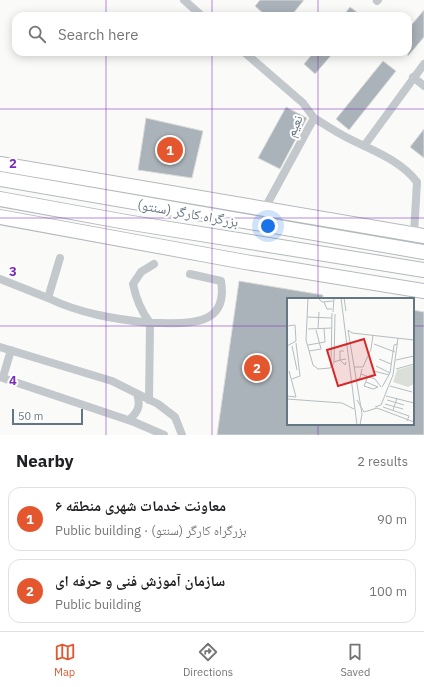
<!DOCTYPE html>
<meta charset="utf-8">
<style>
body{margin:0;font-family:"IBM Plex Sans","Noto Naskh Arabic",sans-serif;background:#f6f6f6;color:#202124}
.scale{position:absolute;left:12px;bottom:10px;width:71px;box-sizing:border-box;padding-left:4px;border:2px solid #657683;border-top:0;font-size:11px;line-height:14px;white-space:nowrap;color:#657683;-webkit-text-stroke:3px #fff;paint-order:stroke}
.you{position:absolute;left:268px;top:226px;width:14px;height:14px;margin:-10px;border:3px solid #fff;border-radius:50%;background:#1a73e8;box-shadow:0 0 0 6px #1a73e833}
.badge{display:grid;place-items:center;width:26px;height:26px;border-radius:50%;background:#e4572e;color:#fff;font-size:13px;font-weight:700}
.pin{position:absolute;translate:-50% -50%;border:2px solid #fff;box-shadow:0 1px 4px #0006}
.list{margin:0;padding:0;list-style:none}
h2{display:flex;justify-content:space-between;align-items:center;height:52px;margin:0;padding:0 16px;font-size:17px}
h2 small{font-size:13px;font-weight:400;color:#757577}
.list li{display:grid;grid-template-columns:26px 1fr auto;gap:12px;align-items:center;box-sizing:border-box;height:64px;margin:0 8px 8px;padding:0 8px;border:1px solid #e0e0e0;border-radius:12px}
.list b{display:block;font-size:15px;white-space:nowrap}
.list p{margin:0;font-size:13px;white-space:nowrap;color:#757577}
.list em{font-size:13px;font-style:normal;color:#757577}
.icon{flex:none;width:22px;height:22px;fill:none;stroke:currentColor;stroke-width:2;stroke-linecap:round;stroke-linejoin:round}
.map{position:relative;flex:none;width:424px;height:435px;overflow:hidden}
.search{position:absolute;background:#fff;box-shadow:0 2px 10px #0003;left:12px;right:12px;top:12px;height:44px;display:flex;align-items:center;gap:10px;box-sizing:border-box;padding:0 14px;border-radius:12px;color:#757577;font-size:15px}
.sheet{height:196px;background:#fff}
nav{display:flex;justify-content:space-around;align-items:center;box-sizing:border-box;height:56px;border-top:1px solid #e0e0e0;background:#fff;font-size:11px;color:#757577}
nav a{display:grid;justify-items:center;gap:2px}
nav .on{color:#e4572e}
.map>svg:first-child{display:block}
.building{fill:#aab3b9;stroke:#dcdcda}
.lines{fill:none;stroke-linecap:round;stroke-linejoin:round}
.highway-casing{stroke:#b4b9bd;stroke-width:16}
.street{stroke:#c3c8cc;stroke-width:8}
.highway{stroke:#fff;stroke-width:14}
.grid{fill:none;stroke:#7b2cbf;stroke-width:1;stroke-opacity:0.55}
.labels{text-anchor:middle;stroke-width:4;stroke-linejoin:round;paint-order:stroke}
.street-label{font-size:14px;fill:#657683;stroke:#fff}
.inset-road{fill:none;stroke:#b5bdc2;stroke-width:1}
.view{fill:#d62828;fill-opacity:0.15;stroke:#d62828;stroke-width:2}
.inset-edge{fill:none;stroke:#657683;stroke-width:2}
.grid-label{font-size:13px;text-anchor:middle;font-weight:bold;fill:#7b2cbf;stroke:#fff;stroke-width:4;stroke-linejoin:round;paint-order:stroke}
</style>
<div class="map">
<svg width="424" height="435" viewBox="0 0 424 435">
<rect width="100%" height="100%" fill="#fafaf8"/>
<path class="building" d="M 260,0 L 304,0 L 291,16 L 266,16 L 255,6 Z
M 350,7 L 362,16 L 343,16 Z
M 424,10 L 424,37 L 408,56 L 408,29 Z
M 314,52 L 334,52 L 315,74 L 304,64 Z
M 383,61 L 396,71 L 349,130 L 336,119 Z
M 286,107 L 307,118 L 280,169 L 258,158 Z
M 146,118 L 203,131 L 192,178 L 138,170 Z
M 424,129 L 424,158 L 410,147 Z
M 239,281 L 323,295 L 323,299 L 288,299 L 288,424 L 413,424 L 413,310 L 424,312 L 424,435 L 217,435 Z"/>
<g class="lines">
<g class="highway-casing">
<path id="highway" d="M 0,164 L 424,236
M 0,179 L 424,252
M 0,199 L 126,222 L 424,270
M 0,217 L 245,262 L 424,291"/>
</g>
<path class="street" d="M 184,0 L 202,16
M 377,1 L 378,0
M 244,52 L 303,103 L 314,118 L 265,208
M 413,77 L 424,86
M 314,118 C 324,124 334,131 344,136 C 370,150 398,158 417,182 L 414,234
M 364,146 L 424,64
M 60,258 L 48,298 C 81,314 115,319 150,323
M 0,279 L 48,298
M 150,323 C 141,311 136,299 133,284 L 141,272 L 154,264
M 0,347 L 112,381 L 158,404 L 175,417 L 182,435
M 0,377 L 134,422 L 164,435
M 3,377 L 11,350
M 149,400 L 150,323 C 184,323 229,329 221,281 L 190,274
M 129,420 C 138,412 141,406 137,394"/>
<use href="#highway" class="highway"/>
</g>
<path class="grid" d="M 106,0 L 106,16M 212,0 L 212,16M 318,0 L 318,16M 106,52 L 106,435M 212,52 L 212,435M 318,52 L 318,299M 0,109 L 424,109M 0,218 L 424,218M 0,326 L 288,326M 413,326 L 424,326M 318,424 L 318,435"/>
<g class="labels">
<g class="street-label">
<text transform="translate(294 126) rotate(-67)" y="5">نعیم</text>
<text transform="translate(188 213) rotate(10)" y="5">بزرگراه کارگر (سنتو)</text>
</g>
</g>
<g transform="translate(287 298)">
<rect width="127" height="127" fill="#fafaf8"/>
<path d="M 127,67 L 127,86 L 121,89 L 106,84 L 110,72 Z" fill="#dadfd7"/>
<path class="inset-road" d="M 21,0 L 19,42 L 26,67 L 31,71 L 43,70 L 47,65 L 48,16M 31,0 L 35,4 L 46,3M 54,0 L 70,127M 57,0 L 59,13M 37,4 L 40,11 L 45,11M 46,14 L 47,0M 20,19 L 45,20M 0,28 L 8,27 L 9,43 L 0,48M 21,31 L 45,30M 31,31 L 32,14M 61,32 L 65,35 L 127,42M 61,32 L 75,116 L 73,127M 87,46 L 108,54M 21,47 L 38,44 L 37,30M 5,48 L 10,72M 22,53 L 34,51 L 29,32M 57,53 L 53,53 L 53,62 L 59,61M 92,61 L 104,66M 109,62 L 127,58M 47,64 L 53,62 L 58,67 L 59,64M 44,68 L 45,15M 89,68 L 103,75M 67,69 L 76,69 L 84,51 L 86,37M 109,71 L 127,66M 87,73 L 102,77M 74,76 L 88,81 L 94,89M 81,78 L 77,88 L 86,91 L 91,89M 5,81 L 13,78 L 9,45M 69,82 L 73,80 L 75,71M 79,84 L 91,89M 103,88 L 125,94M 95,89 L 103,75 L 107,47 L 110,46M 0,98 L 9,99 L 2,73M 99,98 L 127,105M 0,101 L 55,105 L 67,111M 70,102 L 77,114 L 90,110 L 127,124M 100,102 L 117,107M 98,106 L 116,111M 88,109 L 94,107 L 106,77 L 111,40M 96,109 L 122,118 L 120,123M 106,112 L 110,100"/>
<path class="view" d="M 77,41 L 88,77 L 51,88 L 40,52 Z"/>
<rect width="127" height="127" class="inset-edge"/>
</g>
<g class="grid-label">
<text x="13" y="168">2</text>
<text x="13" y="276">3</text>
<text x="13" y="385">4</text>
</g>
</svg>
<div class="scale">50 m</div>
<div class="you"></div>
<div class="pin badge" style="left:170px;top:150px">1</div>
<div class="pin badge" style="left:257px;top:368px">2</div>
<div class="search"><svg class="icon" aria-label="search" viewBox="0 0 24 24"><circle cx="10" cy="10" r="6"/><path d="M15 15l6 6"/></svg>Search here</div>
</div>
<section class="sheet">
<h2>Nearby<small>2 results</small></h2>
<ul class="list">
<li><span class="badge">1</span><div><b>معاونت خدمات شهری منطقه ۶</b><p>Public building · بزرگراه کارگر (سنتو)</p></div><em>90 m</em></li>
<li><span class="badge">2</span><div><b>سازمان آموزش فنی و حرفه ای</b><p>Public building</p></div><em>100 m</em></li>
</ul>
</section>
<nav>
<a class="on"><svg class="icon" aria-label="map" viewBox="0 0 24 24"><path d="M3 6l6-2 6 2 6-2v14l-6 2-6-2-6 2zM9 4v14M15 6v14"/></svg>Map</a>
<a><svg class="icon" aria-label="directions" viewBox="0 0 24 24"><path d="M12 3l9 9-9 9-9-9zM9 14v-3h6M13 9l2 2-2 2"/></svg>Directions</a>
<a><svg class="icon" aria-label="saved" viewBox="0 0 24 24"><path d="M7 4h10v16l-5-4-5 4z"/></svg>Saved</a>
</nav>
